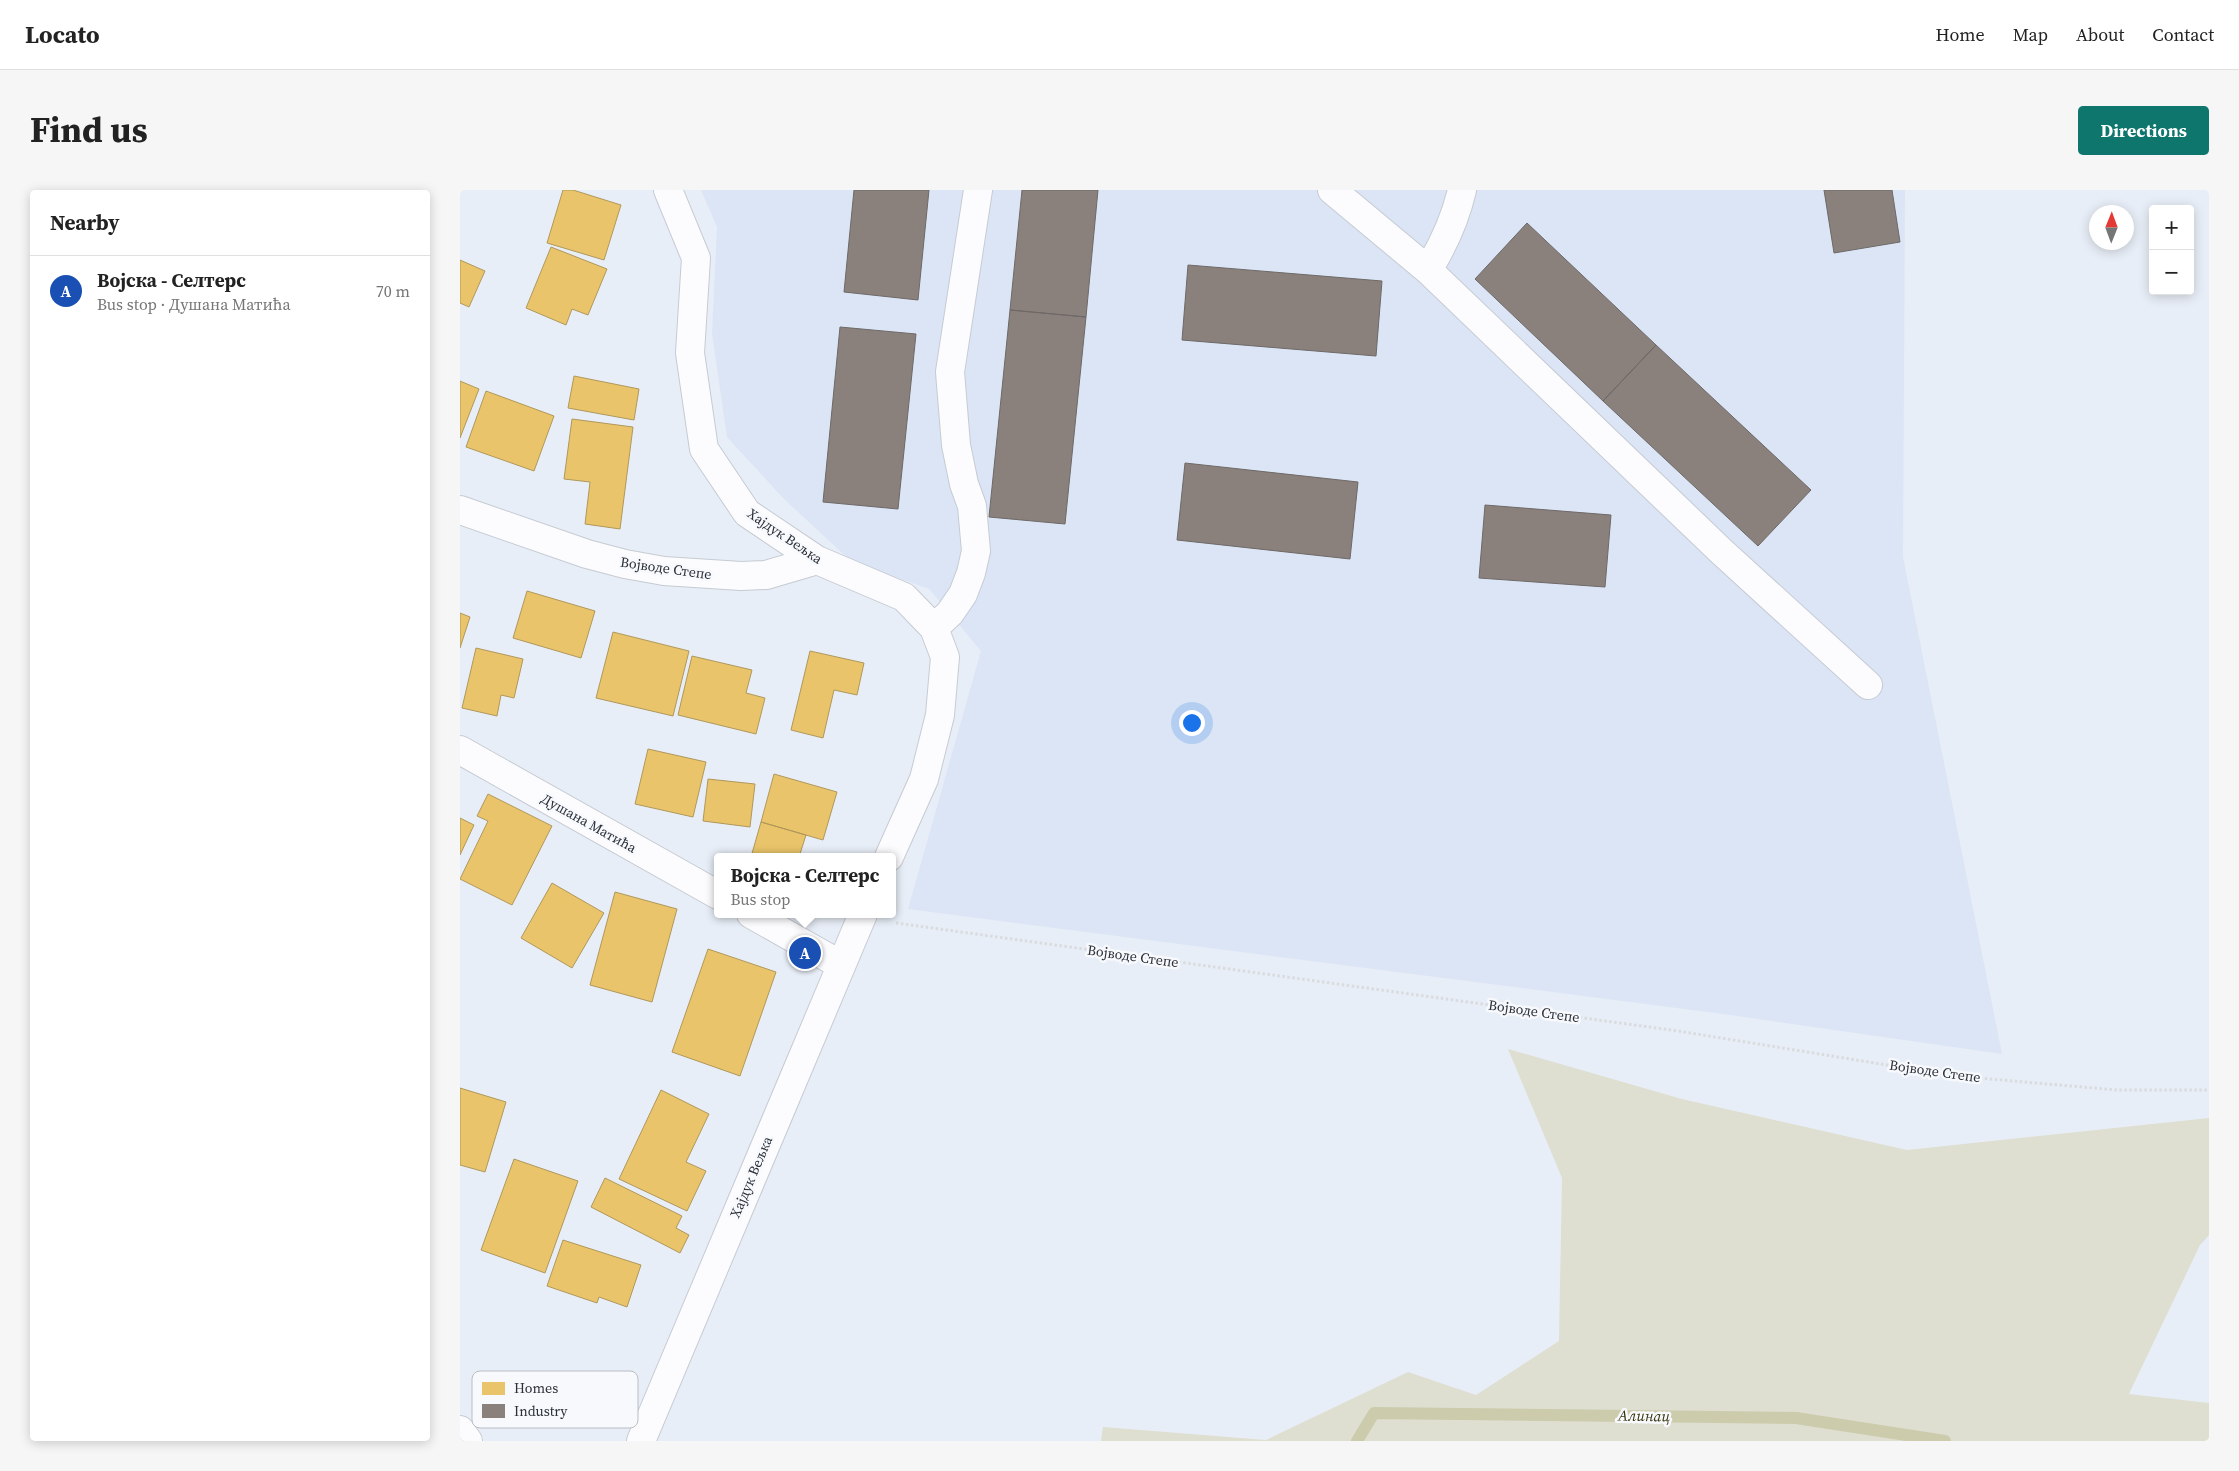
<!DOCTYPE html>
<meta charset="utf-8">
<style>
body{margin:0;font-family:"Source Serif 4",serif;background:#f6f6f6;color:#222}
.controls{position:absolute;right:15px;top:15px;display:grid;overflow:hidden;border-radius:5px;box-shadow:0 2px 12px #0003}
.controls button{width:45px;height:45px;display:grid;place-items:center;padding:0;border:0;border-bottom:1px solid #e0e0e0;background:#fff;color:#222;font:25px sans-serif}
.compass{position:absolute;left:1629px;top:15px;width:45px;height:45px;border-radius:50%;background:#fff;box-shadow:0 2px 12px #0003;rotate:1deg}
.you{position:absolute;left:731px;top:532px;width:18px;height:18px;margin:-12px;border:4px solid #fff;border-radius:50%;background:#1a73e8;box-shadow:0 0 0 8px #1a73e833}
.badge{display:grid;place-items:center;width:32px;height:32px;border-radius:50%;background:#0f766e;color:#fff;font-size:16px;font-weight:700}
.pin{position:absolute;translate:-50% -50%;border:2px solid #fff;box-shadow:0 1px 5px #0006}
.popup{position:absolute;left:254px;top:663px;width:182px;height:65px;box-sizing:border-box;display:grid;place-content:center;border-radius:5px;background:#fff;filter:drop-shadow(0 1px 4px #0005);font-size:16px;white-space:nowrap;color:#767676}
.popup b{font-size:19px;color:#222}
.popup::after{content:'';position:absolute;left:50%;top:100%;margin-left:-10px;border:10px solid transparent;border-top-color:#fff}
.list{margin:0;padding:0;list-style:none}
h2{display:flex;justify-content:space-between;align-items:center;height:65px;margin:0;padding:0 20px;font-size:21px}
h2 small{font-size:16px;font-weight:400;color:#767676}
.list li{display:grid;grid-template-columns:32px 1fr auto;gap:15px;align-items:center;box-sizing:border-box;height:70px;padding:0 20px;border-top:1px solid #e0e0e0}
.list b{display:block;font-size:19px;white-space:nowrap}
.list p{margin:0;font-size:16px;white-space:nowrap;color:#767676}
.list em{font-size:16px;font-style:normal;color:#767676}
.map{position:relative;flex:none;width:1749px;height:1251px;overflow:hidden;border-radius:5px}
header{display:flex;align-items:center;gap:30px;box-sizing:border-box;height:70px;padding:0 25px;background:#fff;border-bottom:1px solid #e0e0e0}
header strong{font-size:24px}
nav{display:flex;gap:28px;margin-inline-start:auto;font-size:18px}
.intro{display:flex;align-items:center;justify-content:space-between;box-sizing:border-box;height:120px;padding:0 30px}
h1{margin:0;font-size:35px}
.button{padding:12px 22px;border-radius:5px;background:#0f766e;color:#fff;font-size:18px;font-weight:700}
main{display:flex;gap:30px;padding:0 30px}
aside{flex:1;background:#fff;border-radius:5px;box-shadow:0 2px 12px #0003}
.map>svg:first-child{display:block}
.built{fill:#dbe5f5}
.green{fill:#dedfd1}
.homes{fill:#e9c46a;stroke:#b0985b}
.industry{fill:#8a817c;stroke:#6e6968}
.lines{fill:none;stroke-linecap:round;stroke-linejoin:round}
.stream{stroke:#cccbac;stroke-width:12}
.minor-casing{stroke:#c6cbd3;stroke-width:30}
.major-casing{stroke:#c6cbd3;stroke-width:30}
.path{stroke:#dadbde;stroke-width:3;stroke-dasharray:2.5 2.5;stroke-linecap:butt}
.minor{stroke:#fcfcfe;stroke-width:28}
.major{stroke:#fcfcfe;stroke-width:28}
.labels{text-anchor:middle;stroke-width:5;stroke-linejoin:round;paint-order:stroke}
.street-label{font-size:14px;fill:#2b3038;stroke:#f7f9fd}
.water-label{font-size:15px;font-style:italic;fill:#39340d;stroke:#f7f9fd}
.key{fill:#f7f9fd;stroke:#babdc2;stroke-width:1}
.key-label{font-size:14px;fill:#2b3038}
</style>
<header>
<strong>Locato</strong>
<nav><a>Home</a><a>Map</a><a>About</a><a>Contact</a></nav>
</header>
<div class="intro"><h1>Find us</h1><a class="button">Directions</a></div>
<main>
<aside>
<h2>Nearby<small></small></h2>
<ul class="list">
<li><span class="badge" style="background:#1a4fb4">A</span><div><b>Војска - Селтерс</b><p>Bus stop · Душана Матића</p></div><em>70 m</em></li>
</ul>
</aside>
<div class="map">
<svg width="1749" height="1251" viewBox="0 0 1749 1251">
<rect width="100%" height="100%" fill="#e8eef7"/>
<path class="built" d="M 241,0 L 1445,0 L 1443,367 L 1542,864 L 1263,824 L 448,719 L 521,461 L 469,399 L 392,372 L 324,309 L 267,247 L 252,144 L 257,37 Z"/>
<path class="green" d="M 1048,859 L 1222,909 L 1447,960 L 1749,928 L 1749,1045 L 1740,1055 L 1669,1204 L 1749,1213 L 1749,1251 L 641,1251 L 643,1237 L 806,1250 L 948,1182 L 1016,1205 L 1099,1151 L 1102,988 Z"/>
<path class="homes" d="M 103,0 L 113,0 L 161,15 L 144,70 L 87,53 Z
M 91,57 L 147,79 L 128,125 L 112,119 L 106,135 L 66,118 Z
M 0,70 L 25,81 L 9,117 L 0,113 Z
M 114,186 L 179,199 L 174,230 L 108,218 Z
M 0,191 L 19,199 L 0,248 Z
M 26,201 L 94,226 L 74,281 L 6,257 Z
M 112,229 L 173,237 L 160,339 L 125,334 L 130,292 L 104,289 Z
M 67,401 L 135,421 L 121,468 L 53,448 Z
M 0,423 L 10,427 L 0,458 Z
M 153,442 L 229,461 L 213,526 L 136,508 Z
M 16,458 L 63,469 L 54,508 L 41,505 L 37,526 L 2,518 Z
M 350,461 L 404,473 L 397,505 L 374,500 L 363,548 L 331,540 Z
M 232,466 L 292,480 L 286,503 L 305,508 L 296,544 L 218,525 Z
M 188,559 L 246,572 L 233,627 L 175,614 Z
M 314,584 L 377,602 L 363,650 L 301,632 Z
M 248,589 L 295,594 L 290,637 L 243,631 Z
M 28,604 L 92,636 L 52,715 L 0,689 L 28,631 L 17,626 Z
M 0,628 L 14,635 L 0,665 Z
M 301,632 L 346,645 L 339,667 L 291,667 Z
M 92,693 L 144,723 L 112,778 L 61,748 Z
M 155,702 L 217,719 L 192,812 L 130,795 Z
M 248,759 L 316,782 L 280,886 L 212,862 Z
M 0,898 L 46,912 L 25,982 L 0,975 Z
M 201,900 L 249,924 L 226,972 L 246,981 L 227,1021 L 159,989 Z
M 54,969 L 118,991 L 85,1083 L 21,1060 Z
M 145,988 L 222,1026 L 216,1038 L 229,1045 L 220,1063 L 131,1017 Z
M 103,1050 L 181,1075 L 167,1117 L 139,1107 L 137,1113 L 87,1096 Z"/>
<path class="industry" d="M 394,0 L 469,0 L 458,110 L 384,102 Z
M 562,0 L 638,0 L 626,127 L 550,120 Z
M 1364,0 L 1432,0 L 1440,52 L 1374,63 Z
M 1067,33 L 1196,155 L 1143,211 L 1015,89 Z
M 728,75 L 922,91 L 916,166 L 722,150 Z
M 550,120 L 626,127 L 605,334 L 529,327 Z
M 380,137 L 456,144 L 438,319 L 363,312 Z
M 1196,155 L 1351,300 L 1298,356 L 1143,211 Z
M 725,273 L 898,292 L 890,369 L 717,350 Z
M 1025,315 L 1151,325 L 1145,397 L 1019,388 Z"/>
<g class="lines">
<path class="stream" d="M 897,1251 L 914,1223 L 1336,1228 L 1485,1251"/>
<g class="minor-casing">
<path id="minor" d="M 208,0 L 236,68 L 230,163 L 244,259 L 287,323 L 357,370 L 444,407 L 474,438 L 485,467 L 480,525 L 464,589 L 429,667
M 872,0 L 968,80 L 1262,362 L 1408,495
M 968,80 C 984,54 995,30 1002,0
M 0,320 L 127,364 L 165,374 L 204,381 L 281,386 L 306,385 L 357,370
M 474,438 L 490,423 L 503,404 L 511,383 L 516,361 L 512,316 L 504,294 L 496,255 L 490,182 L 518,0
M 0,560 L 258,705
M 291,724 L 381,775
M 181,1251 L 403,724"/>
</g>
<g class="major-casing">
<path id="major" d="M 0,1240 L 8,1251"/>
</g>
<path class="path" d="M 436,733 L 1218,841 L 1495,886 L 1657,900 L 1749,900"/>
<use href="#minor" class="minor"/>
<use href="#major" class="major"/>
</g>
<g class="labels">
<g class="street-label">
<text transform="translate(325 346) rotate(34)" y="5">Хајдук Вељка</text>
<text transform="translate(206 378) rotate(8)" y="5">Војводе Степе</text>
<text transform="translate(129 633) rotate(29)" y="5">Душана Матића</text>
<text transform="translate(673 766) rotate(8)" y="5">Војводе Степе</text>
<text transform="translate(1074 821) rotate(8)" y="5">Војводе Степе</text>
<text transform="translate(1475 881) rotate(8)" y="5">Војводе Степе</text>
<text transform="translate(291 987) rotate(-67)" y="5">Хајдук Вељка</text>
</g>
<g class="water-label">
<text transform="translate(1184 1226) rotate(1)" y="5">Алинац</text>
</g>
</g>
<rect x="12" y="1181" width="166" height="57" rx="8" class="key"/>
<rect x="22" y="1192" width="23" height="13" fill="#e9c46a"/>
<rect x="22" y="1214" width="23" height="14" fill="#8a817c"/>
<g class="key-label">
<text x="54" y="1203">Homes</text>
<text x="54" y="1226">Industry</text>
</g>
</svg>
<div class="controls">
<button>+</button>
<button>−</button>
</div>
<svg class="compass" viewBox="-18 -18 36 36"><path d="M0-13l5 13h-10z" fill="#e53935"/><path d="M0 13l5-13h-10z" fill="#767676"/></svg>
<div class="you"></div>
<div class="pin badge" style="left:345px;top:763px;background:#1a4fb4">A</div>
<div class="popup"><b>Војска - Селтерс</b>Bus stop</div>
</div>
</main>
